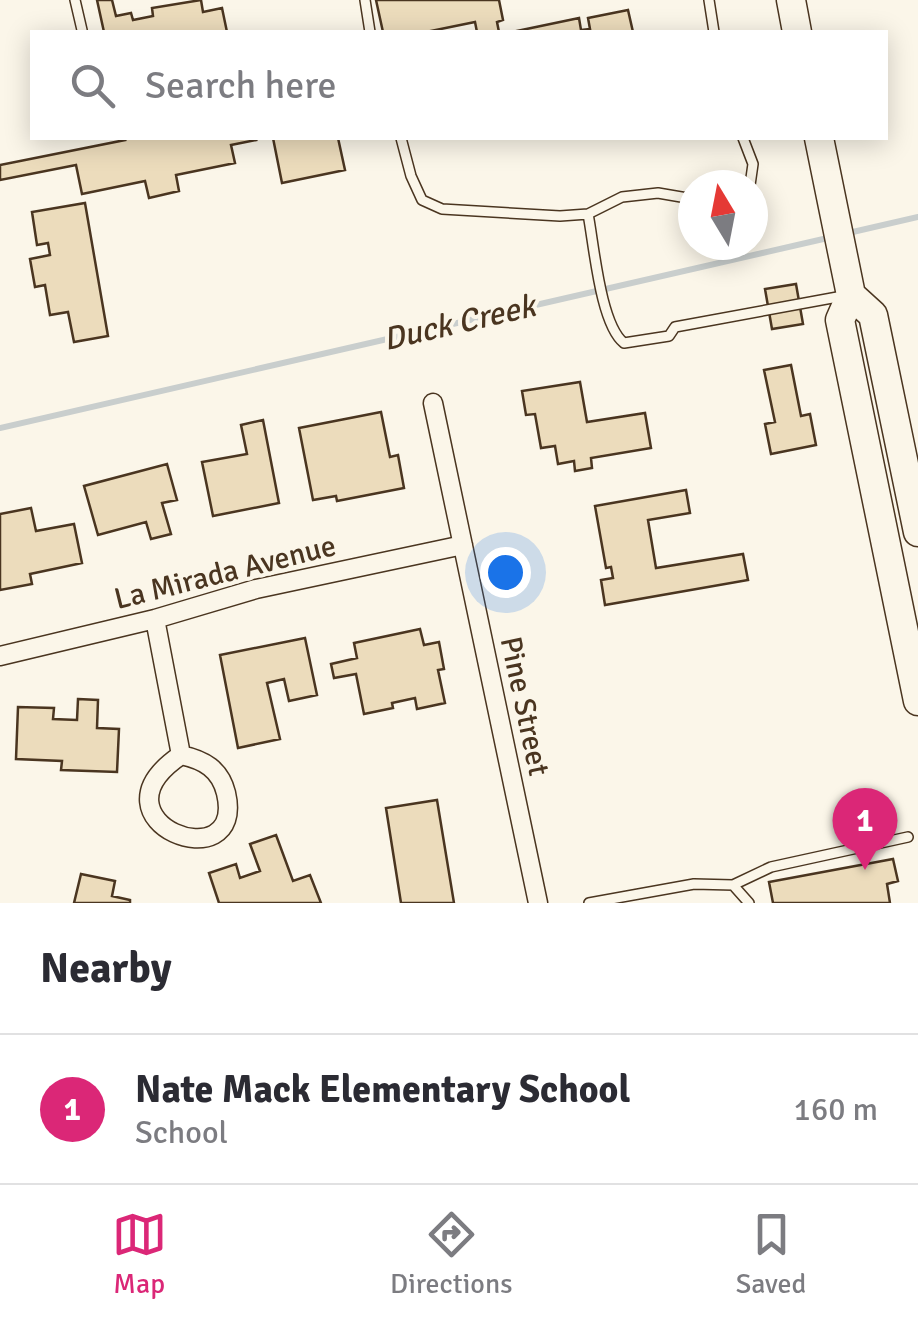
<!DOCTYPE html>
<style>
body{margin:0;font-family:Signika,sans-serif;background:#f7f7f7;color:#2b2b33}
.compass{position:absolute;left:678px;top:170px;width:90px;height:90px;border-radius:50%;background:#fff;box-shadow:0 5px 25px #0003;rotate:350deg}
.you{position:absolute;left:505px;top:572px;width:35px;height:35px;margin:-25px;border:8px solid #fff;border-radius:50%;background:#1a73e8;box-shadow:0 0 0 15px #1a73e833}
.badge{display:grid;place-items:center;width:65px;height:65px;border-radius:50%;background:#db2777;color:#fff;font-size:32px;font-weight:700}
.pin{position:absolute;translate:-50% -82px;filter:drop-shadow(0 2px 5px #0008)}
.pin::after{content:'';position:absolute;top:52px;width:35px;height:30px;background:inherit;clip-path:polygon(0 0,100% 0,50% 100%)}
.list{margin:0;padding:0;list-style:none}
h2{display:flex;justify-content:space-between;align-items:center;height:130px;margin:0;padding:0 40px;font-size:42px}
h2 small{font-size:32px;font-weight:400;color:#7c7c81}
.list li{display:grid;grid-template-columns:65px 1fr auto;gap:30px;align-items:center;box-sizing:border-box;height:150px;padding:0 40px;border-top:2px solid #e1e1e2}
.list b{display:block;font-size:38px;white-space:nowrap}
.list p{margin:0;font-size:32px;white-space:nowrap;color:#7c7c81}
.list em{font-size:32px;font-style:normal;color:#7c7c81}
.icon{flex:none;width:55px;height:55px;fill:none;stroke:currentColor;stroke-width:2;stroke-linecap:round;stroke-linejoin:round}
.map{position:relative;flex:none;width:918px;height:903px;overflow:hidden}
.search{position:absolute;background:#fff;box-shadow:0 5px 25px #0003;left:30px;right:30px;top:30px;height:110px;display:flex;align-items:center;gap:25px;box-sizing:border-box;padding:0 35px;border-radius:0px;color:#7c7c81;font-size:38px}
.sheet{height:280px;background:#fff}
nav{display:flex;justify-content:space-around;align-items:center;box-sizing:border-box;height:140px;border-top:2px solid #e1e1e2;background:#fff;font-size:28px;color:#7c7c81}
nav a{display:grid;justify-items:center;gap:5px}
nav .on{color:#db2777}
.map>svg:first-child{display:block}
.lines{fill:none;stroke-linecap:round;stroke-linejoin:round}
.stream{stroke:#c9cecd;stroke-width:6}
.building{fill:#ecdcbc;stroke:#4a3520;stroke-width:2.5}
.service-casing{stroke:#4a3520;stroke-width:12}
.minor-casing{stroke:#4a3520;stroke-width:21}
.primary-casing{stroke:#4a3520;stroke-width:31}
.service{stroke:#fbf6e9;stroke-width:9}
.minor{stroke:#fbf6e9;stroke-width:18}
.primary{stroke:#fbf6e9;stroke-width:28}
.labels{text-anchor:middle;stroke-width:8;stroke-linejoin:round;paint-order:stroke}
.street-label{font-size:30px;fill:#4a3520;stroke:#fbf6e9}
.water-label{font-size:32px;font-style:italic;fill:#4a3520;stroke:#fbf6e9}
</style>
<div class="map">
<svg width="918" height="903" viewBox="0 0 918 903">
<rect width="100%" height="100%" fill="#fbf6e9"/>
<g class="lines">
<path class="stream" d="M 844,234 L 918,217
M 0,428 L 832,237"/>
</g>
<path class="building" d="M 97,0 L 112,0 L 116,16 L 131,13 L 133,20 L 153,16 L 152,8 L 201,0 L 203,12 L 222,8 L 227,32 L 104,32 Z
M 376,0 L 499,0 L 503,20 L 497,22 L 499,32 L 477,32 L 475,22 L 426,32 L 383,32 Z
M 628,10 L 633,32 L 512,32 L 579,18 L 581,30 L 590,29 L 588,18 Z
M 124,138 L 255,138 L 256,140 L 231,145 L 235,163 L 176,175 L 179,191 L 149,198 L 145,181 L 82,194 L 76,165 L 0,180 L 0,165 L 125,140 Z
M 273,138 L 338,138 L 345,170 L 282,183 Z
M 85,203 L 108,336 L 74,342 L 68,312 L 50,315 L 45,285 L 35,287 L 30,259 L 50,255 L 48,243 L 37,245 L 32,212 Z
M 796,284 L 803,324 L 772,329 L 765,289 Z
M 791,365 L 801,416 L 810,414 L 816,445 L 771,454 L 765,424 L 775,422 L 764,370 Z
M 580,382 L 587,422 L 645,413 L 651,448 L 591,458 L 592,468 L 575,471 L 574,461 L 558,464 L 555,446 L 541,448 L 535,414 L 526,415 L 522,391 Z
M 381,412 L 390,457 L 398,455 L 404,488 L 337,501 L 336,496 L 313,500 L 299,428 Z
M 263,420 L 279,503 L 213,516 L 202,462 L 247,454 L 241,425 Z
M 167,464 L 177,500 L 162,503 L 171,534 L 151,539 L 146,522 L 98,535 L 84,486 Z
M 686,490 L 690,513 L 648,520 L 656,568 L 743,554 L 748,580 L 605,605 L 601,580 L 613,578 L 611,567 L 606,568 L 595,506 Z
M 31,508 L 36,531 L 74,524 L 82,563 L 30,574 L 32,584 L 0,590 L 0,514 Z
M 420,629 L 424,645 L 439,642 L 444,669 L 438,670 L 445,703 L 417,709 L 415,698 L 392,703 L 393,708 L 364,714 L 356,674 L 334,678 L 331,664 L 357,658 L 354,643 Z
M 305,638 L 317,695 L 289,701 L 284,679 L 267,683 L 280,739 L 238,748 L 220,655 Z
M 78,699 L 98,700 L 97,728 L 119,729 L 117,772 L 61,770 L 62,761 L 16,759 L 18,707 L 54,708 L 53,719 L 77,720 Z
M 437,800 L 454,903 L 401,903 L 386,808 Z
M 276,835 L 293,881 L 310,875 L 321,903 L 219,903 L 209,873 L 236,864 L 240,878 L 260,871 L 250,844 Z
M 893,859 L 898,881 L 887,884 L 890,903 L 773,903 L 769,882 Z
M 81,874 L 115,881 L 112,896 L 130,900 L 130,903 L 74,903 Z"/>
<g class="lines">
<g class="service-casing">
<path id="service" d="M 75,0 L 82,30
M 365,0 L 370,32
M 709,0 L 714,32
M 401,138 L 411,176 L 422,200 L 442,209 L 560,216 L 588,214 L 622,197 L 658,193 L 693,199
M 743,138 L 753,164 L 750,185
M 588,214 C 594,244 600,324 624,343 L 669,336 L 675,327 L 843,296
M 733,885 L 771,867 L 908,837
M 589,903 L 694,884 L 733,885 L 749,903"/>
</g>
<g class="minor-casing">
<path id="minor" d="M 433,403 L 538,903
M 155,619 L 181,755 C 204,760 220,769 226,793 C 247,883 82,822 181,755
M 0,656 L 155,619 L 256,589 L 463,545"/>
</g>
<g class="primary-casing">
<path id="primary" d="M 791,0 L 797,32
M 819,138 L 851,295 L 840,320 L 918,701
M 851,295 L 873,315 L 918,532"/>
</g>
<use href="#service" class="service"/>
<use href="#minor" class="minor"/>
<use href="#primary" class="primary"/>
</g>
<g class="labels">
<g class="street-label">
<text transform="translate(225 572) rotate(-14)" y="10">La Mirada Avenue</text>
<text transform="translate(525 706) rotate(78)" y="10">Pine Street</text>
</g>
<g class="water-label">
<text transform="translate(459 322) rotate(-13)" y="11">Duck Creek</text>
</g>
</g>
</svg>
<svg class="compass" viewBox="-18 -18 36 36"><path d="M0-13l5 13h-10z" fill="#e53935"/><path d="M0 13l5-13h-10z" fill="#7c7c81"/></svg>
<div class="you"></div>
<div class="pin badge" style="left:865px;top:870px">1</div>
<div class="search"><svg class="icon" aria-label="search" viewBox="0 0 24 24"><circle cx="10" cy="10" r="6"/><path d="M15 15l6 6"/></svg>Search here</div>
</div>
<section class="sheet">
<h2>Nearby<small></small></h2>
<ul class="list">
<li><span class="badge">1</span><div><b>Nate Mack Elementary School</b><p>School</p></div><em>160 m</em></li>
</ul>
</section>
<nav>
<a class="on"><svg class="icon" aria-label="map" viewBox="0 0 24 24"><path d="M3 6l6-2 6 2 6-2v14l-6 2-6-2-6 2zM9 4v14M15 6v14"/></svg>Map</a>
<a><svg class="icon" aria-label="directions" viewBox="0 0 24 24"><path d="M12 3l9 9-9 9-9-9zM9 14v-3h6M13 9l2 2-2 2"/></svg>Directions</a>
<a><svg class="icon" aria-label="saved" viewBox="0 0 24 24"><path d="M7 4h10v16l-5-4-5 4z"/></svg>Saved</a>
</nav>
